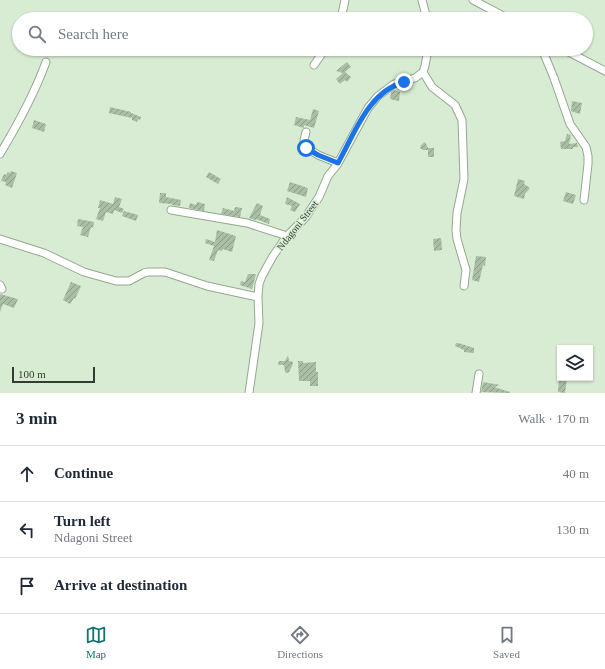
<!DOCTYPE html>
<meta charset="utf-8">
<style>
body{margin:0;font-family:Georgia,serif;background:#f6f6f7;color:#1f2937}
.controls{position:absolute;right:12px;bottom:12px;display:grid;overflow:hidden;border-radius:0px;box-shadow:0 1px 3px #0004}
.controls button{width:36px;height:36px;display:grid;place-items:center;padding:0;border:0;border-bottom:1px solid #e0e1e3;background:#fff;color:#1f2937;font:20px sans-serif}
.scale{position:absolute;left:12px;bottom:10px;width:83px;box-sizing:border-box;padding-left:4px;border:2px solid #343c32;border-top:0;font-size:11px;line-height:14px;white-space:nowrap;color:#343c32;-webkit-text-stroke:3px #d7ecd2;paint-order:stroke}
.stop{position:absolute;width:12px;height:12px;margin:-9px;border:3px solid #1a73e8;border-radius:50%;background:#fff}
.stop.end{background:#1a73e8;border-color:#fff;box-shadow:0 1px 4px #0008}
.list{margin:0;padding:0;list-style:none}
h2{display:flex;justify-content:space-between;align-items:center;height:52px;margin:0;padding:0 16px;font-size:17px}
h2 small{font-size:13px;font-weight:400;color:#747a83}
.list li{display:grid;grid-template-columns:26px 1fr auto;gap:12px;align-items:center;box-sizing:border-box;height:56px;padding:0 16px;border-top:1px solid #e0e1e3}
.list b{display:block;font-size:15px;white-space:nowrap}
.list p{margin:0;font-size:13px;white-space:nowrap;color:#747a83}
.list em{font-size:13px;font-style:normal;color:#747a83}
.icon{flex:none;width:22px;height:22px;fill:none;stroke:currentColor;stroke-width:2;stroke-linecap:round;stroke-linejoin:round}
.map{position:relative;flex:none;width:605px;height:393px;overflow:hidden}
.search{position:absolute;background:#fff;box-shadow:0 1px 3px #0004;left:12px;right:12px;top:12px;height:44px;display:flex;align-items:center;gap:10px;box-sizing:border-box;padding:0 14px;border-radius:22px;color:#747a83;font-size:15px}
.sheet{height:220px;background:#fff}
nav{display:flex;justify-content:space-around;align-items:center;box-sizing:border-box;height:56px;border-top:1px solid #e0e1e3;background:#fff;font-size:11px;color:#747a83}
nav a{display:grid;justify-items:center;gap:2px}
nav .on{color:#0f766e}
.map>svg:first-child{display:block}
.building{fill:url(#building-hatch)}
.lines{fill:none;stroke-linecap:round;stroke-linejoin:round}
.minor-casing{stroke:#94a890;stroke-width:9}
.minor{stroke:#fff;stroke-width:7}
.route{stroke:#1a73e8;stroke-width:5}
.labels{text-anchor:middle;stroke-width:3;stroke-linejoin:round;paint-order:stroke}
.street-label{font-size:10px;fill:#343c32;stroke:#d7ecd2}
</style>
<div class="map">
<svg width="605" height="393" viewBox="0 0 605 393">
<defs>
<pattern id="building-hatch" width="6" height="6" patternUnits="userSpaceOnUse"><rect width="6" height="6" fill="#a9bea5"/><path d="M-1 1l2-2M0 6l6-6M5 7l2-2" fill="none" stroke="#8a9c87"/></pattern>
</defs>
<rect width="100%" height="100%" fill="#d7ecd2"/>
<path class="building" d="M 347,62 L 351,67 L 345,72 L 351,77 L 347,82 L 345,80 L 340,84 L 336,79 L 343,73 L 336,71 Z
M 394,90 L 400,92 L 399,101 L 390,99 L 391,92 Z
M 572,101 L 582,103 L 580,114 L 571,111 Z
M 110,107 L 131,112 L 131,113 L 141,117 L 140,120 L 138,119 L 137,122 L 132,120 L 132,118 L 109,113 Z
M 313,109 L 319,111 L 314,128 L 304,125 L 304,128 L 294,125 L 296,117 L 310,120 Z
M 34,120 L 46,124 L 44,132 L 32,128 Z
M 567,134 L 571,135 L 569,144 L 577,143 L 578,147 L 573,147 L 573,149 L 561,149 L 560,142 L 565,141 Z
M 425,142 L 428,148 L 434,148 L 434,157 L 428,157 L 428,150 L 423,150 L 420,148 L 421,145 Z
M 11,171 L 17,173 L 12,188 L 5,185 L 6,182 L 1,181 L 4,174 L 6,175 L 8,172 L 10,173 Z
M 209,172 L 221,179 L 218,184 L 206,177 Z
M 518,179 L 525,181 L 524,184 L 530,188 L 525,194 L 524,199 L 514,196 Z
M 290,182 L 308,188 L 306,197 L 287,191 Z
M 566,192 L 576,195 L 573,204 L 563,201 Z
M 160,193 L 166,193 L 166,197 L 181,200 L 180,206 L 172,205 L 172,204 L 159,203 Z
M 115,197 L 122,199 L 119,207 L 124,209 L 122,213 L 114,210 L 113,214 L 106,212 L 103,221 L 96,219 L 100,208 L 98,208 L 100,200 L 113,204 Z
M 287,197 L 300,204 L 295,212 L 290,210 L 292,206 L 285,204 Z
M 197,202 L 205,204 L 204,211 L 189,208 L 190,203 L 196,205 Z
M 257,203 L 263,206 L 260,215 L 270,219 L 269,224 L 256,219 L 255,220 L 249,218 Z
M 235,207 L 242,208 L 240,217 L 221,214 L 223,208 L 234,211 Z
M 124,211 L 138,215 L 136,221 L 122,216 Z
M 78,219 L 94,222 L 93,228 L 91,227 L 88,237 L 80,235 L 83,227 L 77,226 Z
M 217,230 L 236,236 L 232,252 L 223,249 L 222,251 L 218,250 L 214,261 L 209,260 L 214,246 L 205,243 L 206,239 L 215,242 Z
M 441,238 L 442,250 L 434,251 L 433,239 Z
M 476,256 L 486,257 L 485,266 L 483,265 L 479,282 L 472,280 Z
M 248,274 L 256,274 L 252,289 L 240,285 L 241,281 L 245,282 Z
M 71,282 L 81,286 L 75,299 L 74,298 L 70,304 L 63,300 Z
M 0,294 L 18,299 L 14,308 L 3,304 L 0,312 Z
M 456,343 L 458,343 L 474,348 L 474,353 L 464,352 L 464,350 L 455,346 Z
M 288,355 L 289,361 L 293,362 L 293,364 L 289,372 L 287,373 L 285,372 L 284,365 L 279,365 L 278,364 L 279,361 L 285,361 Z
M 298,361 L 303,361 L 303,363 L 316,362 L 316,372 L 318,372 L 318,386 L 310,386 L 310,381 L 299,381 Z
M 559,378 L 567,378 L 565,393 L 558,392 Z
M 483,382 L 500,385 L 494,387 L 510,392 L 510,393 L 481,392 Z"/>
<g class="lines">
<g class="minor-casing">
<path id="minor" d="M 422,0 L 427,19
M 473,0 L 509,19
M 341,19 L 345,0
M 542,49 L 554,78 L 570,124 L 586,147 L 588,156 L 588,164 L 584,200
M 563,49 L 605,71
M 314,65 L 325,49
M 423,72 L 432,87 L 455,105 L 462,120 L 464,179 L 457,213 L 456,230 L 457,239 L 466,270 L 464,286
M 306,132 L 304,140 L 306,147 L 318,155 L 338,163
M 0,154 C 18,124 34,95 46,62
M 171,210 L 247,223 L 287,236
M 0,239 L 44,253 L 84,272 L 116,281 L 129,281 L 144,273 L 148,272 L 165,272 L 207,286 L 258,297
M 0,285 L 2,289
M 249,393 L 259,323 L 258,297 L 259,284 L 262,276 L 273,256 L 287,236 L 305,218 L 319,197 L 328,176 L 337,165 L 368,108 L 378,96 L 394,84 L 415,78 L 423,72 L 425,66 L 428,49
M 476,393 L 479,374"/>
</g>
<use href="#minor" class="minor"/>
</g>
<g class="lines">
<path class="route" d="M 306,148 L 318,155 L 338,163 C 355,133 368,92 404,82"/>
</g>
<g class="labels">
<g class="street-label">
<text transform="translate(297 225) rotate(-52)" y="4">Ndagoni Street</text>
</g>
</g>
</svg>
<div class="controls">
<button><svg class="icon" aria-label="layers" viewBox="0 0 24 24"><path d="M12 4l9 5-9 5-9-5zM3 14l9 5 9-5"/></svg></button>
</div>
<div class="scale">100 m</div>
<div class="stop" style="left:306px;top:148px"></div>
<div class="stop end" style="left:404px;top:82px"></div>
<div class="search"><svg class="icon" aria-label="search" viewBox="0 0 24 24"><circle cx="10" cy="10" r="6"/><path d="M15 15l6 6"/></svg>Search here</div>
</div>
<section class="sheet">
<h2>3 min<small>Walk · 170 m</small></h2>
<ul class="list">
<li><svg class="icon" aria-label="ahead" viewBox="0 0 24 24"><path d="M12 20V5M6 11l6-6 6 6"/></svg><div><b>Continue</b></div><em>40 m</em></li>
<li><svg class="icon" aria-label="left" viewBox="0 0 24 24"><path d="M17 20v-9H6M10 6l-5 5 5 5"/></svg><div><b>Turn left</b><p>Ndagoni Street</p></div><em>130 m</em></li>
<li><svg class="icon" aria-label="arrive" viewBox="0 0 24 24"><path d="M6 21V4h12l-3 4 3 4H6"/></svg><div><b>Arrive at destination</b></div></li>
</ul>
</section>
<nav>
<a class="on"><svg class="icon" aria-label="map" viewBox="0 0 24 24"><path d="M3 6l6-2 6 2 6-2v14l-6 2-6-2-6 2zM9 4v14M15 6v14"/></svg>Map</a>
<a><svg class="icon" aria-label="directions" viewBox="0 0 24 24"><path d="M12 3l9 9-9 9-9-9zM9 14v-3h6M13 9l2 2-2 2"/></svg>Directions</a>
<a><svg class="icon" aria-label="saved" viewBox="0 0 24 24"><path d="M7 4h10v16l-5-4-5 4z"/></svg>Saved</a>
</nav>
